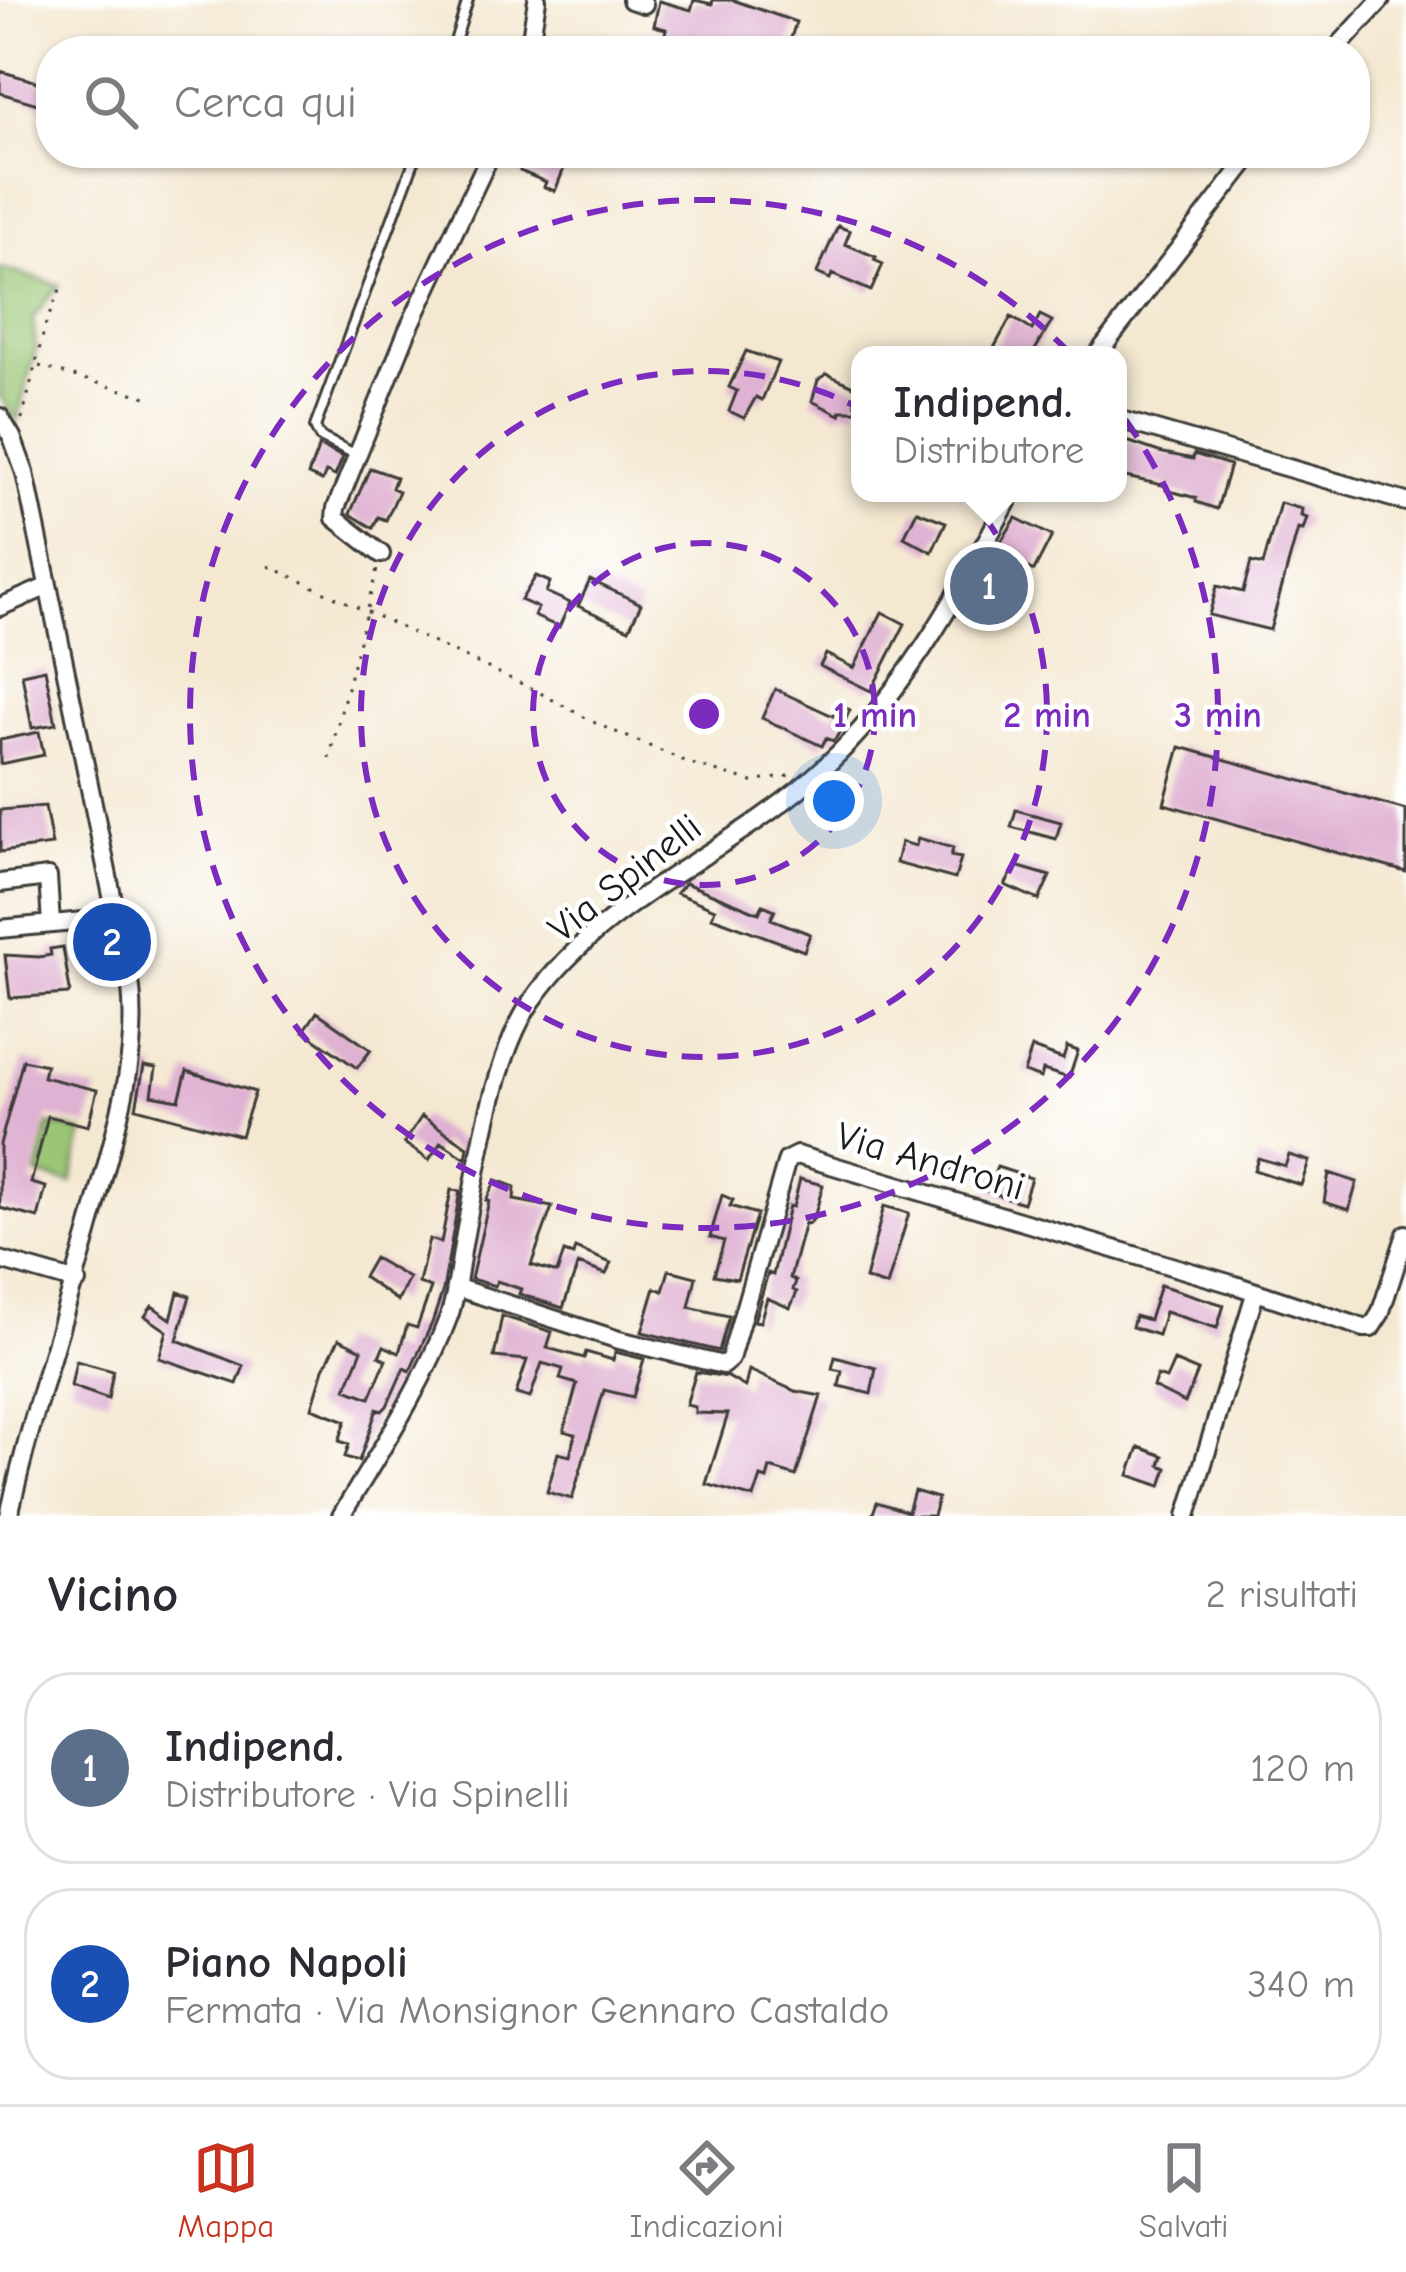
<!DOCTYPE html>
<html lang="it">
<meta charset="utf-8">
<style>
body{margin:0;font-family:"Comic Neue",sans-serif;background:#f2f2f3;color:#2b2b33}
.you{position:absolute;left:834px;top:801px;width:42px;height:42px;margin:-30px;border:9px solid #fff;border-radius:50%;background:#1a73e8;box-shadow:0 0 0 18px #1a73e833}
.badge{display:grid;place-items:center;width:78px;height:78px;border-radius:50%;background:#c8321e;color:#fff;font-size:39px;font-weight:700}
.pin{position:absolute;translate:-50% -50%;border:6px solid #fff;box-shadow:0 3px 12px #0006}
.popup{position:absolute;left:851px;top:346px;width:276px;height:156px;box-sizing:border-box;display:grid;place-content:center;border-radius:24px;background:#fff;filter:drop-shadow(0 3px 9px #0005);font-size:39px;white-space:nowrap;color:#7c7c81}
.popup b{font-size:45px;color:#2b2b33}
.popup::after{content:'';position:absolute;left:50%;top:100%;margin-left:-24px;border:24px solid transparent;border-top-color:#fff}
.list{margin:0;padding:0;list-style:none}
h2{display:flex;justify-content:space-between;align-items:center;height:156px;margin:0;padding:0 48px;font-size:51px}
h2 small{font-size:39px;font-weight:400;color:#7c7c81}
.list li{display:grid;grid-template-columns:78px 1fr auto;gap:36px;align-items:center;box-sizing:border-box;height:192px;margin:0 24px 24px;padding:0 24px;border:3px solid #e1e1e2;border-radius:48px}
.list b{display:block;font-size:45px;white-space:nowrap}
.list p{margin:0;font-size:39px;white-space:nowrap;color:#7c7c81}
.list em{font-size:39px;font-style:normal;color:#7c7c81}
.icon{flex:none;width:66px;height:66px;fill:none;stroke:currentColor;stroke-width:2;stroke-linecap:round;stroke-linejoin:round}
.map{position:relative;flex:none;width:1406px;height:1516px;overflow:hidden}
.search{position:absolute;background:#fff;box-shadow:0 3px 9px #0004;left:36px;right:36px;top:36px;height:132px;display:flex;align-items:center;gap:30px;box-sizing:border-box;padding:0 42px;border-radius:48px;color:#7c7c81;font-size:45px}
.sheet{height:588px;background:#fff}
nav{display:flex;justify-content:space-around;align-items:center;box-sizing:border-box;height:168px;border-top:3px solid #e1e1e2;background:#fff;font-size:33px;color:#7c7c81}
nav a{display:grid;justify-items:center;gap:6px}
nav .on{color:#c8321e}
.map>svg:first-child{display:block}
.green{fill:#9ac674;stroke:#5b7148;stroke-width:3}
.building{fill:#dfb1d2}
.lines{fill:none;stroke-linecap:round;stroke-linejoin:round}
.service-casing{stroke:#3c3b37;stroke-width:14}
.minor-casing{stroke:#3c3b37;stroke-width:22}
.path{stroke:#3c3b37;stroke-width:3;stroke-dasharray:3 9;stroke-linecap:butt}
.service{stroke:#fff;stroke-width:8}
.minor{stroke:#fff;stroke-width:16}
.ring{fill:none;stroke:#7b2cbf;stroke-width:6;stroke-dasharray:21 15}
.labels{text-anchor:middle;stroke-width:9;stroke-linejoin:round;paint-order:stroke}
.street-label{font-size:39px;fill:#1c1c1c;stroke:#fff}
.centre{fill:#7b2cbf;stroke:#fff;stroke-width:6}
.ring-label{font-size:36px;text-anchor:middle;font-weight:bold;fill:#7b2cbf;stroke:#fff;stroke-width:9;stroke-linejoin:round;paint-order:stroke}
</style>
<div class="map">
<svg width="1406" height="1516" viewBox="0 0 1406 1516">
<rect width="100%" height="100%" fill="#fff"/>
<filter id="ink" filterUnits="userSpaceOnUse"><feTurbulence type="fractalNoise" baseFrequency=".00833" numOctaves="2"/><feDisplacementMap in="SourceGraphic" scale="24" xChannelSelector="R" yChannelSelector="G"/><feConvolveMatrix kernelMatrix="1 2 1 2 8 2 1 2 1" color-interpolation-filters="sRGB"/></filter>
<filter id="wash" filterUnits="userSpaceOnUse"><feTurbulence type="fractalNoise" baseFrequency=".004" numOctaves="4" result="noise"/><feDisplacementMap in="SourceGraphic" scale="48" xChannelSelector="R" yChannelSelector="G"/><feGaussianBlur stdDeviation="2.7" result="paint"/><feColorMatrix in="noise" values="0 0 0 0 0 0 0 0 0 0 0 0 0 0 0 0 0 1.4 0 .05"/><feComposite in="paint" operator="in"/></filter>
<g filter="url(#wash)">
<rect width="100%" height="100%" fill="#f4e8d1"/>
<path class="green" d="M 0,268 L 59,285 L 33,318 L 36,349 L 17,421 L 0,397 Z
M 49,1124 L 83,1132 L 71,1183 L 37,1175 Z"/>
<g id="blocks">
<path class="building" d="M 694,0 L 712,4 L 713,0 L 733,0 L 796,22 L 787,51 L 661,51 L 666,29 L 654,26 L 659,1 L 691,10 Z
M 0,71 L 51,86 L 51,108 L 0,93 Z
M 528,153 L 570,153 L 555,191 L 544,187 L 546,182 L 520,171 Z
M 838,226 L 850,231 L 845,244 L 876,257 L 874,260 L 883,264 L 871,291 L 832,274 L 830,279 L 817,273 Z
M 1040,315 L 1052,321 L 1032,355 L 1007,355 L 994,348 L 1011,317 L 1032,330 Z
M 746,351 L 778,362 L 762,400 L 756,397 L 744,418 L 729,411 L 737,391 L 729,387 Z
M 827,374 L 860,389 L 855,403 L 858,411 L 841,411 L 840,415 L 812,401 L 818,380 Z
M 1118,438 L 1159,452 L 1193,459 L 1194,454 L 1230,465 L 1217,509 L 1196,502 L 1196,498 L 1166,490 L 1167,486 L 1121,476 Z
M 319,446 L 343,457 L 335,476 L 326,472 L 322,481 L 308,475 Z
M 370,468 L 396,477 L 392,488 L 399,491 L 386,520 L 378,517 L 373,528 L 350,514 Z
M 1280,503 L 1302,509 L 1301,516 L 1307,518 L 1303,530 L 1298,529 L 1270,630 L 1209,615 L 1217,586 L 1243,592 L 1251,562 L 1263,565 Z
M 917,511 L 946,522 L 932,552 L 904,537 Z
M 1016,518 L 1052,536 L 1034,571 L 995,551 Z
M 536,576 L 550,582 L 546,592 L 570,603 L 559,627 L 534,616 L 538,608 L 521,600 Z
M 590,580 L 641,604 L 629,629 L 578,606 Z
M 882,612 L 905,624 L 871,691 L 820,666 L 826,654 L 854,668 Z
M 45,669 L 56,724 L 32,728 L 22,674 Z
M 775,689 L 833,716 L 839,705 L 850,710 L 838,735 L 833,741 L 826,738 L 822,746 L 762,718 Z
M 39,732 L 44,755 L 0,764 L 0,740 Z
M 1180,747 L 1406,810 L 1406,872 L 1164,804 Z
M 45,806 L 52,845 L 0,852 L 0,810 Z
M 1016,810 L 1061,822 L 1056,839 L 1011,827 Z
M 918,838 L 953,848 L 951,856 L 961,858 L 955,879 L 896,863 L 901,842 L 916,846 Z
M 1016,866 L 1050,876 L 1039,900 L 1005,885 Z
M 685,883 L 759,913 L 763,905 L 775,910 L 771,919 L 810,934 L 804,951 L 712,917 L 715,909 L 676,893 Z
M 63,947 L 70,991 L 68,994 L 10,998 L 5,955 L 39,957 L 51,955 L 50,949 Z
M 317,1012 L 371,1050 L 357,1068 L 304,1031 Z
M 1067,1047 L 1078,1051 L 1069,1078 L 1043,1070 L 1041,1078 L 1024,1072 L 1032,1048 L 1063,1059 Z
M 23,1060 L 46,1065 L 43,1077 L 97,1090 L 88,1126 L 48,1116 L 31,1183 L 46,1187 L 38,1218 L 0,1208 L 0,1144 Z
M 144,1066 L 156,1068 L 152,1095 L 179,1100 L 187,1071 L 255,1092 L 241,1136 L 136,1108 Z
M 422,1116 L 468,1147 L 466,1159 L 441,1142 L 429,1160 L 404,1143 Z
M 1289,1155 L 1309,1161 L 1301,1185 L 1254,1170 L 1258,1158 L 1285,1166 Z
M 997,1167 L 1031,1178 L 1023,1203 L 987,1191 Z
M 1329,1173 L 1357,1182 L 1349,1210 L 1324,1202 Z
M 800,1179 L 823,1185 L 814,1218 L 809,1224 L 805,1223 L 790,1278 L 796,1281 L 793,1290 L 797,1292 L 790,1308 L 767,1298 L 760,1322 L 754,1321 L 768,1273 L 773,1275 L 789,1206 L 793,1207 Z
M 496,1180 L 515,1187 L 514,1200 L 552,1207 L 531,1265 L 557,1273 L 564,1252 L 573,1255 L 575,1248 L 611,1263 L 606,1274 L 578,1264 L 563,1308 L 519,1294 L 521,1289 L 497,1281 L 495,1286 L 471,1279 L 489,1201 L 486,1200 Z
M 451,1190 L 460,1191 L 443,1290 L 432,1323 L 410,1371 L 404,1368 L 387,1406 L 382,1411 L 377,1409 L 359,1461 L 345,1457 L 349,1444 L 339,1441 L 346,1421 L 312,1408 L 324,1368 L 339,1339 L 362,1350 L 346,1389 L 370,1398 L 386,1360 L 379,1356 L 384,1346 L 399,1353 L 407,1325 L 417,1328 L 431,1288 L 419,1283 L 429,1239 L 441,1243 Z
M 722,1195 L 733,1200 L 730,1206 L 757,1214 L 737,1279 L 714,1275 L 724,1241 L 710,1237 Z
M 884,1206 L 909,1213 L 887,1286 L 865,1279 Z
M 374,1258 L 409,1278 L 398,1301 L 363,1277 Z
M 669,1270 L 696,1277 L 689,1307 L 729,1316 L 719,1351 L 642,1332 L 655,1288 L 663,1291 Z
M 1160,1285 L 1224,1305 L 1217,1328 L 1165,1312 L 1158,1335 L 1132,1327 L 1135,1316 L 1149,1320 Z
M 178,1292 L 190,1296 L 177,1340 L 244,1366 L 237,1384 L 159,1358 L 167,1331 L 145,1316 L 152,1306 L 171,1319 Z
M 502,1316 L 552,1332 L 547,1348 L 584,1358 L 586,1352 L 613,1360 L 615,1352 L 644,1359 L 633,1397 L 604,1390 L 572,1499 L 547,1492 L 558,1453 L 570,1456 L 575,1434 L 564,1431 L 577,1384 L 560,1379 L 563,1369 L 542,1363 L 530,1398 L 516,1394 L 527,1360 L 494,1357 Z
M 835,1357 L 876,1368 L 871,1394 L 839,1386 L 842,1371 L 832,1369 Z
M 76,1361 L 113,1371 L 108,1399 L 71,1386 Z
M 1174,1361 L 1198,1371 L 1185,1403 L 1153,1387 L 1157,1376 L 1166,1379 Z
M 749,1370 L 795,1391 L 821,1396 L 796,1476 L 770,1468 L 767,1479 L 761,1477 L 754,1498 L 706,1484 L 728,1414 L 695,1413 L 695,1407 L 686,1405 L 696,1372 L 728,1377 L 745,1387 Z
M 1139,1447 L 1163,1456 L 1160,1465 L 1167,1468 L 1161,1486 L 1129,1475 Z
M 914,1491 L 938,1498 L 933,1516 L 872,1516 L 877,1502 L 908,1512 Z"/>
</g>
</g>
<g filter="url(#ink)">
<use href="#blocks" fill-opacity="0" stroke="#3c3b37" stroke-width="3"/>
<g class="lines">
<g class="service-casing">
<path id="service" d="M 452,51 L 468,0
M 357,455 L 320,437 L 315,427 L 417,153"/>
</g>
<g class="minor-casing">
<path id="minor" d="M 631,0 L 644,4
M 529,51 L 537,0
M 1334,51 L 1381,0
M 1097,355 L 1253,153
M 0,417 L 12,437 L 25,473 L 131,988 C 138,1054 120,1115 103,1178 C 74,1291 34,1402 9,1516
M 1118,419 L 1406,502
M 381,554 L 335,518 L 336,508 L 407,332 L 491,153
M 0,607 L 46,587
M 0,883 L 48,877 L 51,924
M 0,929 L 115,918
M 0,1260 L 77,1282
M 455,1287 L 619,1340 L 723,1365 L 730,1359 L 787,1160 L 797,1155 L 1235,1285 L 1364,1328 L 1371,1328 L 1380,1314 L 1406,1234
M 341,1516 C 379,1452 423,1386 449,1316 C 457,1294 459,1268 463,1245 C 476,1175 492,1058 532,1001 C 603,900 719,858 809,781 C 901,702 956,598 1012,493
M 1187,1516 L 1255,1294"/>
</g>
<path class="path" d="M 39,366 L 153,399
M 22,419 L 46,323 L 61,287
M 269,566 L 533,689 L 597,724 L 692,764 L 752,782 L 789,776
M 329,759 L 377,569"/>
<use href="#service" class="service"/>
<use href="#minor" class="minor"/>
</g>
</g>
<g class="ring">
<circle cx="704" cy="714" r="171"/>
<circle cx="704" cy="714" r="343"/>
<circle cx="704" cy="714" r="514"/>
</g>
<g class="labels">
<g class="street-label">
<text transform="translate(624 877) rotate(-38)" y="14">Via Spinelli</text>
<text transform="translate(931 1160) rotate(16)" y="14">Via Androni</text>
</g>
</g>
<circle cx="704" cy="714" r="18" class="centre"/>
<g class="ring-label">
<text x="875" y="727">1 min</text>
<text x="1047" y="727">2 min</text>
<text x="1218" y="727">3 min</text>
</g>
</svg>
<div class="you"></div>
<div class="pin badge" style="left:989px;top:586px;background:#5c6f8a">1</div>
<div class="popup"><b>Indipend.</b>Distributore</div>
<div class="pin badge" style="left:112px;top:942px;background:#1a4fb4">2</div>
<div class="search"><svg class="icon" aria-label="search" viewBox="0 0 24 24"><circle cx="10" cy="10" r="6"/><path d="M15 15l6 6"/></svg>Cerca qui</div>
</div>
<section class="sheet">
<h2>Vicino<small>2 risultati</small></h2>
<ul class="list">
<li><span class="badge" style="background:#5c6f8a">1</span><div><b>Indipend.</b><p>Distributore · Via Spinelli</p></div><em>120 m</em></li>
<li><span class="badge" style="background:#1a4fb4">2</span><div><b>Piano Napoli</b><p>Fermata · Via Monsignor Gennaro Castaldo</p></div><em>340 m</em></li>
</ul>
</section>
<nav>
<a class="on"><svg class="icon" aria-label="map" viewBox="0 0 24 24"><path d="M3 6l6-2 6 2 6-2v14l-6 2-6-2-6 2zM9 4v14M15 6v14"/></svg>Mappa</a>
<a><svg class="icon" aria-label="directions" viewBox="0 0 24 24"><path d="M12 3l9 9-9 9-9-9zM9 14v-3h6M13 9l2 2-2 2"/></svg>Indicazioni</a>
<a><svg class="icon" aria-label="saved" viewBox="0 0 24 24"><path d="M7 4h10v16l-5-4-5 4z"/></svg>Salvati</a>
</nav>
